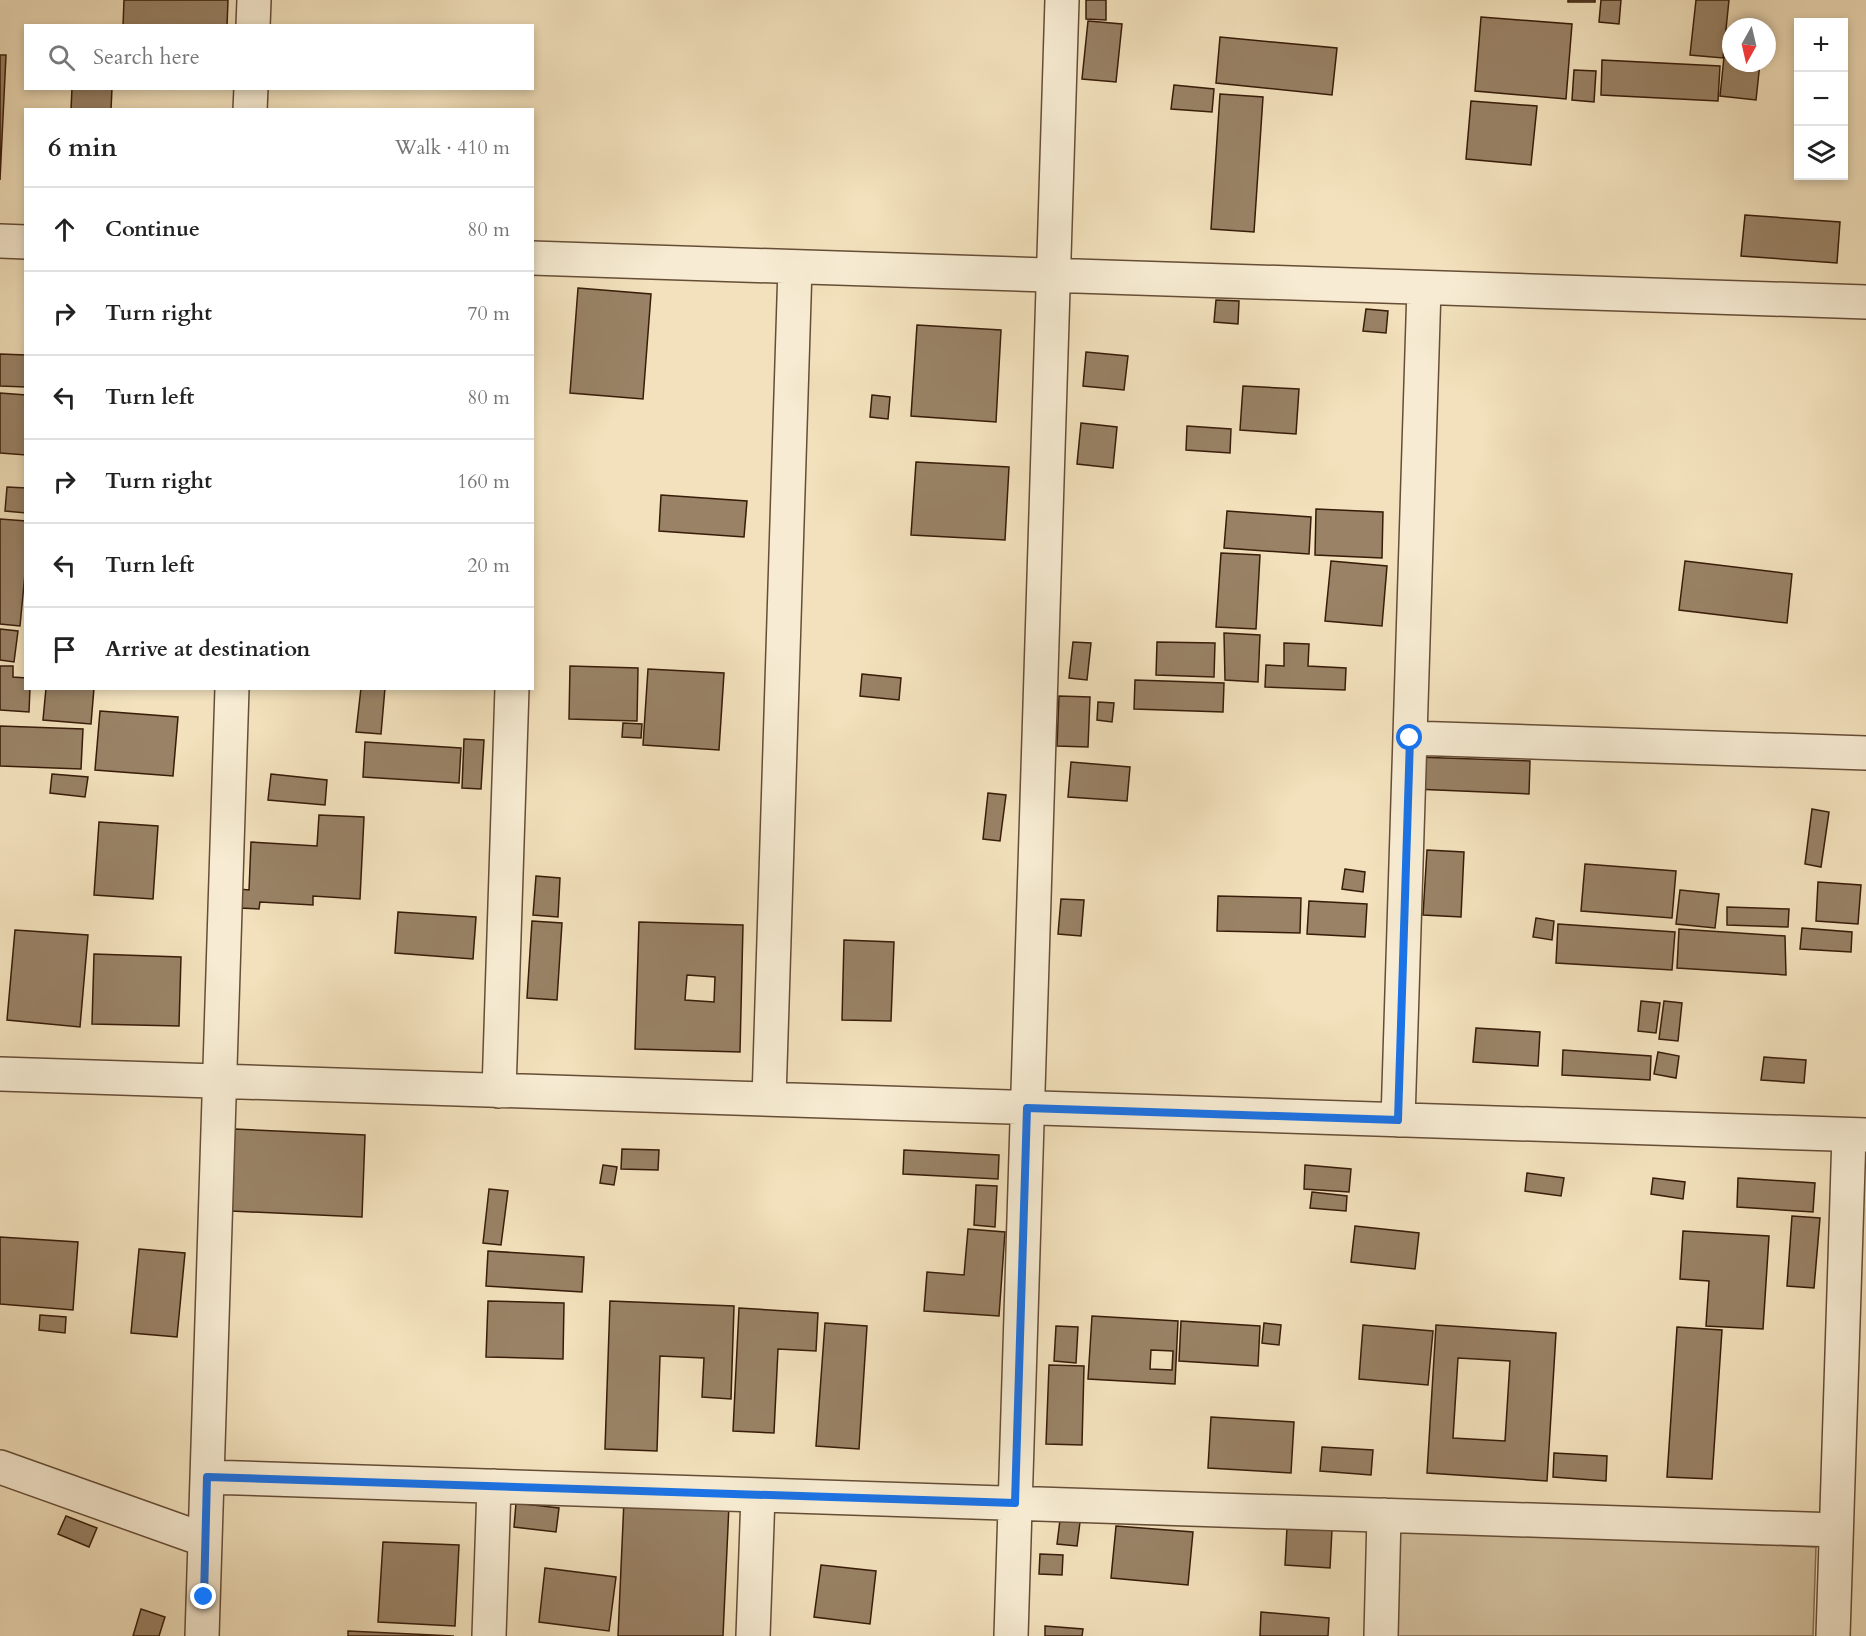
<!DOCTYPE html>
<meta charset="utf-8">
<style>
body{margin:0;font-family:Cardo,serif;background:#f2f2f2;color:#222}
.controls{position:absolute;right:18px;top:18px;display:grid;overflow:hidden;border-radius:0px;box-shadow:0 3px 9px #0003}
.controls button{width:54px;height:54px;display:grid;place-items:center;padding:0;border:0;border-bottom:2px solid #e0e0e0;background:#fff;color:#222;font:30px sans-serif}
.compass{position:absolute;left:1722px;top:18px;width:54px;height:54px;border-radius:50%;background:#fff;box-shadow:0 3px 9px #0003;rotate:188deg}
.stop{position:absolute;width:18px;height:18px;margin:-14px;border:4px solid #1a73e8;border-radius:50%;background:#fff}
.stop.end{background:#1a73e8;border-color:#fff;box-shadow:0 2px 6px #0008}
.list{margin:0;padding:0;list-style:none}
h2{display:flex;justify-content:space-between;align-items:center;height:78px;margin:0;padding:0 24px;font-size:26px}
h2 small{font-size:20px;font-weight:400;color:#767676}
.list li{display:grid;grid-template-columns:39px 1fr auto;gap:18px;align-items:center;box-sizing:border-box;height:84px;padding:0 24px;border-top:2px solid #e0e0e0}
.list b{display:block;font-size:22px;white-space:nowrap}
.list em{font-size:20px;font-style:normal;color:#767676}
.icon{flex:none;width:33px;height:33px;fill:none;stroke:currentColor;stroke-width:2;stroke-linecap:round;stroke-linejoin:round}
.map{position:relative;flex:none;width:1866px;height:1636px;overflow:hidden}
.search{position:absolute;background:#fff;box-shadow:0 3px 9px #0003;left:24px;top:24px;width:510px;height:66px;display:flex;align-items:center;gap:15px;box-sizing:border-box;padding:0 21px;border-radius:0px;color:#767676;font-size:22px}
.panel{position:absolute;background:#fff;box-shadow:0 3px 9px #0003;left:24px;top:108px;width:510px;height:582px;border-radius:0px}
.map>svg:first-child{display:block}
.green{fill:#d2c09e;stroke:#856e54;stroke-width:1.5}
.building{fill:#998266;stroke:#381c09;stroke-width:1.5;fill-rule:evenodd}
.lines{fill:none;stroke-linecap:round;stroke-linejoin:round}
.minor-casing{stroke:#664d36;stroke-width:36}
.minor{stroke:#f7ecd3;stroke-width:33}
.route{stroke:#1a73e8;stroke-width:8}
</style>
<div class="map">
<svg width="1866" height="1636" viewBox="0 0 1866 1636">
<rect width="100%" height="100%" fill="#f2e1bc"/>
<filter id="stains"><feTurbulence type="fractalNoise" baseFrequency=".00333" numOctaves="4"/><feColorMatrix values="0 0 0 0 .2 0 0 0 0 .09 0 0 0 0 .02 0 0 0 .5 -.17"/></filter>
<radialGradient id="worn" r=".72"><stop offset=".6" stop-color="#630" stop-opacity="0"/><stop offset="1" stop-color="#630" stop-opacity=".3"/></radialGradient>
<path class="green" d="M 1400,1529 L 1816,1547 L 1813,1636 L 1396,1636 Z"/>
<path class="building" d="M 124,0 L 228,0 L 227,26 L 123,26 Z
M 1086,0 L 1106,0 L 1106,20 L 1086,19 Z
M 1568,0 L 1595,0 L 1595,2 L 1568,2 Z
M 1601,0 L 1621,0 L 1619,24 L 1599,22 Z
M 1696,0 L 1729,0 L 1723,58 L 1690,55 Z
M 1481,17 L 1572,24 L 1566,99 L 1475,91 Z
M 1088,21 L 1122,24 L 1116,82 L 1082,79 Z
M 1220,37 L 1337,48 L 1332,95 L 1216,83 Z
M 0,55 L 6,55 L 0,180 Z
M 1724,57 L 1731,58 L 1731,63 L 1760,63 L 1756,100 L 1720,96 Z
M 1602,60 L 1720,66 L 1718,101 L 1601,95 Z
M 1574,70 L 1596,71 L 1594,102 L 1572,100 Z
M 1174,85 L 1214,89 L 1212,112 L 1171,109 Z
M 72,88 L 112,88 L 111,110 L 71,110 Z
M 1220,94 L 1263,97 L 1254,232 L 1211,229 Z
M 1471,101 L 1537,106 L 1531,165 L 1466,159 Z
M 1745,215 L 1840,222 L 1837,263 L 1741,256 Z
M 578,288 L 651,294 L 643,399 L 570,393 Z
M 1216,300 L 1239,301 L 1238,324 L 1214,322 Z
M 1366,309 L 1388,311 L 1386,333 L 1363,331 Z
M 917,325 L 1001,330 L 996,422 L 911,416 Z
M 1086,352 L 1128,356 L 1124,390 L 1083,386 Z
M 0,354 L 26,355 L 26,387 L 0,386 Z
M 1243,386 L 1299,389 L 1296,434 L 1240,430 Z
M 0,393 L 26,395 L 26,455 L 0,453 Z
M 872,395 L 890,397 L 888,419 L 870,417 Z
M 1081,423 L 1117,427 L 1113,468 L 1077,464 Z
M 1187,426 L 1231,429 L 1230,453 L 1186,450 Z
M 916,462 L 1009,467 L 1005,540 L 911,535 Z
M 7,487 L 26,488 L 26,513 L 5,511 Z
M 661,495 L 747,501 L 744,537 L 659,531 Z
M 1316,509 L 1383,512 L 1382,558 L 1315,555 Z
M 1227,511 L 1311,517 L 1309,554 L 1224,548 Z
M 0,519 L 26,521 L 26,563 L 20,626 L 0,624 Z
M 1221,553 L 1260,555 L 1256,629 L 1216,627 Z
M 1331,561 L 1387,566 L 1382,626 L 1325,621 Z
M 1685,561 L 1792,574 L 1787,623 L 1679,610 Z
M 0,629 L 18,631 L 14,662 L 0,660 Z
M 1224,633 L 1260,635 L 1258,682 L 1225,680 Z
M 1073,642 L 1091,643 L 1087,680 L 1069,678 Z
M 1157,642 L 1215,643 L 1214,677 L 1156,675 Z
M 1284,643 L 1309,644 L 1308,666 L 1346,668 L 1345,690 L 1265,687 L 1266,665 L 1284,666 Z
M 0,666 L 13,666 L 13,677 L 26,678 L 26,688 L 30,688 L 29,712 L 0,710 Z
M 570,666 L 638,668 L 637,721 L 569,719 Z
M 648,669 L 724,673 L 719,750 L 643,745 Z
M 862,674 L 901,678 L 899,700 L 860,696 Z
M 1135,680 L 1224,683 L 1223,712 L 1134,709 Z
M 46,688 L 94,688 L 91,724 L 43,720 Z
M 361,688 L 385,688 L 381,734 L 356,732 Z
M 1059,696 L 1090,697 L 1088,747 L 1057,746 Z
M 1098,702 L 1114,703 L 1112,722 L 1097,720 Z
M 100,711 L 178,717 L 173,776 L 95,770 Z
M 623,723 L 642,724 L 641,738 L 622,737 Z
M 0,726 L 83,729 L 81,769 L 0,766 Z
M 464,739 L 484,740 L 481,789 L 462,788 Z
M 365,742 L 461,748 L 459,783 L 363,777 Z
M 1415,757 L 1530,761 L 1529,794 L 1414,789 Z
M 1071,762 L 1130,767 L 1127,801 L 1068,797 Z
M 52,774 L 88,777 L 85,797 L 50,793 Z
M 271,774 L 327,780 L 325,805 L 268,800 Z
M 988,793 L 1006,795 L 1000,841 L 983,839 Z
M 1812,809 L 1829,812 L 1821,867 L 1805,864 Z
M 319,815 L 364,817 L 360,899 L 313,896 L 313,905 L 260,902 L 259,909 L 239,908 L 240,889 L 249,890 L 251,842 L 317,846 Z
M 99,822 L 158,826 L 153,899 L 94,895 Z
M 1427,850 L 1464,852 L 1461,917 L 1423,915 Z
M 1585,864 L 1676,871 L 1672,918 L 1581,911 Z
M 1345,869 L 1365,872 L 1363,892 L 1342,889 Z
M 536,876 L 560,878 L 558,917 L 533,915 Z
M 1818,882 L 1861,885 L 1858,924 L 1816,921 Z
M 1680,890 L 1719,894 L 1715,928 L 1676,924 Z
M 1218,896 L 1301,898 L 1300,933 L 1217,931 Z
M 1061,899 L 1084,900 L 1081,936 L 1058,934 Z
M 1309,901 L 1367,904 L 1365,937 L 1307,934 Z
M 1727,907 L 1789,909 L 1788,927 L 1727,925 Z
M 398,912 L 476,917 L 473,959 L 395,953 Z
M 1536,918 L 1554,921 L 1552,940 L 1533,937 Z
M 532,921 L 562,923 L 557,1000 L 527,998 Z
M 639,922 L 743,925 L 740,1052 L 635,1049 ZM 687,975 L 715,977 L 714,1002 L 685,1000 Z
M 1558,924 L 1675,932 L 1672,970 L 1556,963 Z
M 1802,928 L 1852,932 L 1851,952 L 1800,949 Z
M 1679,929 L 1785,936 L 1786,975 L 1677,968 Z
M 15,930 L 88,935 L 80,1027 L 7,1020 Z
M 844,940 L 894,942 L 891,1021 L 842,1020 Z
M 94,954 L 181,957 L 179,1026 L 92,1024 Z
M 1641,1001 L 1660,1003 L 1656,1033 L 1638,1031 Z
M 1664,1001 L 1682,1003 L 1678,1041 L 1659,1039 Z
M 1476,1028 L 1540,1032 L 1538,1066 L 1473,1062 Z
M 1563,1050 L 1651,1056 L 1650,1080 L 1562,1075 Z
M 1658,1052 L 1679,1056 L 1676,1078 L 1654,1074 Z
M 1764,1057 L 1806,1060 L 1804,1083 L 1761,1080 Z
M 235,1129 L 365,1135 L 362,1217 L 231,1211 Z
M 622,1149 L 659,1150 L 658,1170 L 621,1169 Z
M 904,1150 L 999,1155 L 998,1179 L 903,1174 Z
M 603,1165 L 617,1167 L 614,1185 L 600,1183 Z
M 1305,1165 L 1351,1169 L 1349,1192 L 1304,1189 Z
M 1527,1173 L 1564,1178 L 1561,1196 L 1525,1191 Z
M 1653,1178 L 1685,1182 L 1683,1199 L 1651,1194 Z
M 1738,1178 L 1815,1183 L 1813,1212 L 1737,1207 Z
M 976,1185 L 997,1186 L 995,1227 L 974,1225 Z
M 489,1189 L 508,1191 L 501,1245 L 483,1243 Z
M 1312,1192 L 1347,1196 L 1346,1211 L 1310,1208 Z
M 1792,1216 L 1820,1218 L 1814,1288 L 1787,1286 Z
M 1355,1226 L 1419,1233 L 1415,1269 L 1351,1262 Z
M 968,1229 L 1005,1232 L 999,1316 L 924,1311 L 927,1272 L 964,1275 Z
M 1683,1231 L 1769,1236 L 1763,1329 L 1706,1326 L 1709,1281 L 1680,1279 Z
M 0,1237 L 78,1242 L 73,1310 L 0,1304 Z
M 139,1249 L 185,1253 L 177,1337 L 131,1333 Z
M 488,1251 L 584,1257 L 582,1292 L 486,1286 Z
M 488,1301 L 564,1303 L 563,1359 L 486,1357 Z
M 610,1301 L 734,1306 L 731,1399 L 702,1397 L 704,1358 L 660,1356 L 657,1451 L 605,1449 Z
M 739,1308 L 818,1313 L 816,1351 L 778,1349 L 774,1433 L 733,1431 Z
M 40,1315 L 66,1317 L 65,1333 L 39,1330 Z
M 1092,1316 L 1178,1321 L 1175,1384 L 1088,1379 ZM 1151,1350 L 1173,1351 L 1172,1370 L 1150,1369 Z
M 1181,1321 L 1260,1326 L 1258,1366 L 1179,1361 Z
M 825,1323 L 867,1326 L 859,1449 L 816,1446 Z
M 1264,1323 L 1281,1325 L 1279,1345 L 1262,1343 Z
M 1363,1325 L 1433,1331 L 1428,1385 L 1359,1379 Z
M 1436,1325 L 1556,1333 L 1547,1481 L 1427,1473 ZM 1458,1358 L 1510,1361 L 1505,1441 L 1453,1438 Z
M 1056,1326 L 1078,1327 L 1076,1363 L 1054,1361 Z
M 1677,1327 L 1722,1330 L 1712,1479 L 1667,1477 Z
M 1049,1365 L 1084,1366 L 1082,1445 L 1046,1444 Z
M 1211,1417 L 1294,1422 L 1291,1473 L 1208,1468 Z
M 1322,1447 L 1373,1450 L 1371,1475 L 1320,1471 Z
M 1554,1453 L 1607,1456 L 1606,1481 L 1553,1477 Z
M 624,1500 L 729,1505 L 723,1636 L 618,1636 Z
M 516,1503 L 559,1508 L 556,1532 L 514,1527 Z
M 66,1516 L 97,1528 L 89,1547 L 58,1534 Z
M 1060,1520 L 1080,1522 L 1077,1546 L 1057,1544 Z
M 1116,1526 L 1193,1532 L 1188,1585 L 1111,1578 Z
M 1287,1527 L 1332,1529 L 1330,1568 L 1285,1565 Z
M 383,1542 L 459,1545 L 455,1626 L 378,1622 Z
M 1040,1554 L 1063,1555 L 1062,1575 L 1039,1574 Z
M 821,1565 L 876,1571 L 870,1624 L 814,1617 Z
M 545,1568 L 616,1577 L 609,1631 L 539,1622 Z
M 141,1609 L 165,1617 L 159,1636 L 133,1636 Z
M 1261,1612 L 1329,1618 L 1328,1636 L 1260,1636 Z
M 1045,1626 L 1083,1629 L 1082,1636 L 1045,1636 Z
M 348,1631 L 454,1636 L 348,1636 Z"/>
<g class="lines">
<g class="minor-casing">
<path id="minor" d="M 253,26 L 254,0
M 250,110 L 251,88
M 0,241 L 26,242
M 532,258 L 1866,302
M 1410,738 L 1866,753
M 0,1074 L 1866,1135
M 499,1091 L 512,688
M 769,1099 L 795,267
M 1398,1120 L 1424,288
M 0,1467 L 205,1540
M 207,1477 L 1836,1530
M 202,1636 L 232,688
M 489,1636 L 494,1486
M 753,1636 L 758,1495
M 1011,1636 L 1062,0
M 1381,1636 L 1384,1515
M 1833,1636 L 1849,1135"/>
</g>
<use href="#minor" class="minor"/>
</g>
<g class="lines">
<path class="route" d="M 204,1597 L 207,1477 L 1015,1503 L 1027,1108 L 1398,1120 L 1410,738"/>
</g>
<rect width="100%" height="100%" filter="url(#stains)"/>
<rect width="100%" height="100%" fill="url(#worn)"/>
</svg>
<div class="controls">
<button>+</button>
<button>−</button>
<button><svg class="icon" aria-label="layers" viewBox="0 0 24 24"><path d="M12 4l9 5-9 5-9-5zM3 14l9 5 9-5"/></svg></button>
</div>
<svg class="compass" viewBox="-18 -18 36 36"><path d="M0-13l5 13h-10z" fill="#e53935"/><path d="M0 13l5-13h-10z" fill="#767676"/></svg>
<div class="stop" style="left:1410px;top:738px"></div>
<div class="stop end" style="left:204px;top:1597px"></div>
<div class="search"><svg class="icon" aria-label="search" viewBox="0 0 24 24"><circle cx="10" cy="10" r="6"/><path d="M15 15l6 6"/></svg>Search here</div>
<section class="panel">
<h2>6 min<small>Walk · 410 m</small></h2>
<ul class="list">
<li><svg class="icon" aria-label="ahead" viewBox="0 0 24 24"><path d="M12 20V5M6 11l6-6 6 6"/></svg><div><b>Continue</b></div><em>80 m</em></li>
<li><svg class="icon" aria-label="right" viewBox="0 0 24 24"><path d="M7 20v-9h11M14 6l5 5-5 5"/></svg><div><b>Turn right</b></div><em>70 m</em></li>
<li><svg class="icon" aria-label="left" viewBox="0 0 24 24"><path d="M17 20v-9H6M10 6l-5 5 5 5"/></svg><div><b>Turn left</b></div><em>80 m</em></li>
<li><svg class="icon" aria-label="right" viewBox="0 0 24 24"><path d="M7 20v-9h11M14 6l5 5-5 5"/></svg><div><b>Turn right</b></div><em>160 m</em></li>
<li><svg class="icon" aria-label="left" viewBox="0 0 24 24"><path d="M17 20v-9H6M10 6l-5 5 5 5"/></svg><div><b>Turn left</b></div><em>20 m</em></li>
<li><svg class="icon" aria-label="arrive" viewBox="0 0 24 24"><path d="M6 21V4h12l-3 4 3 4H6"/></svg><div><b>Arrive at destination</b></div></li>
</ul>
</section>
</div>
